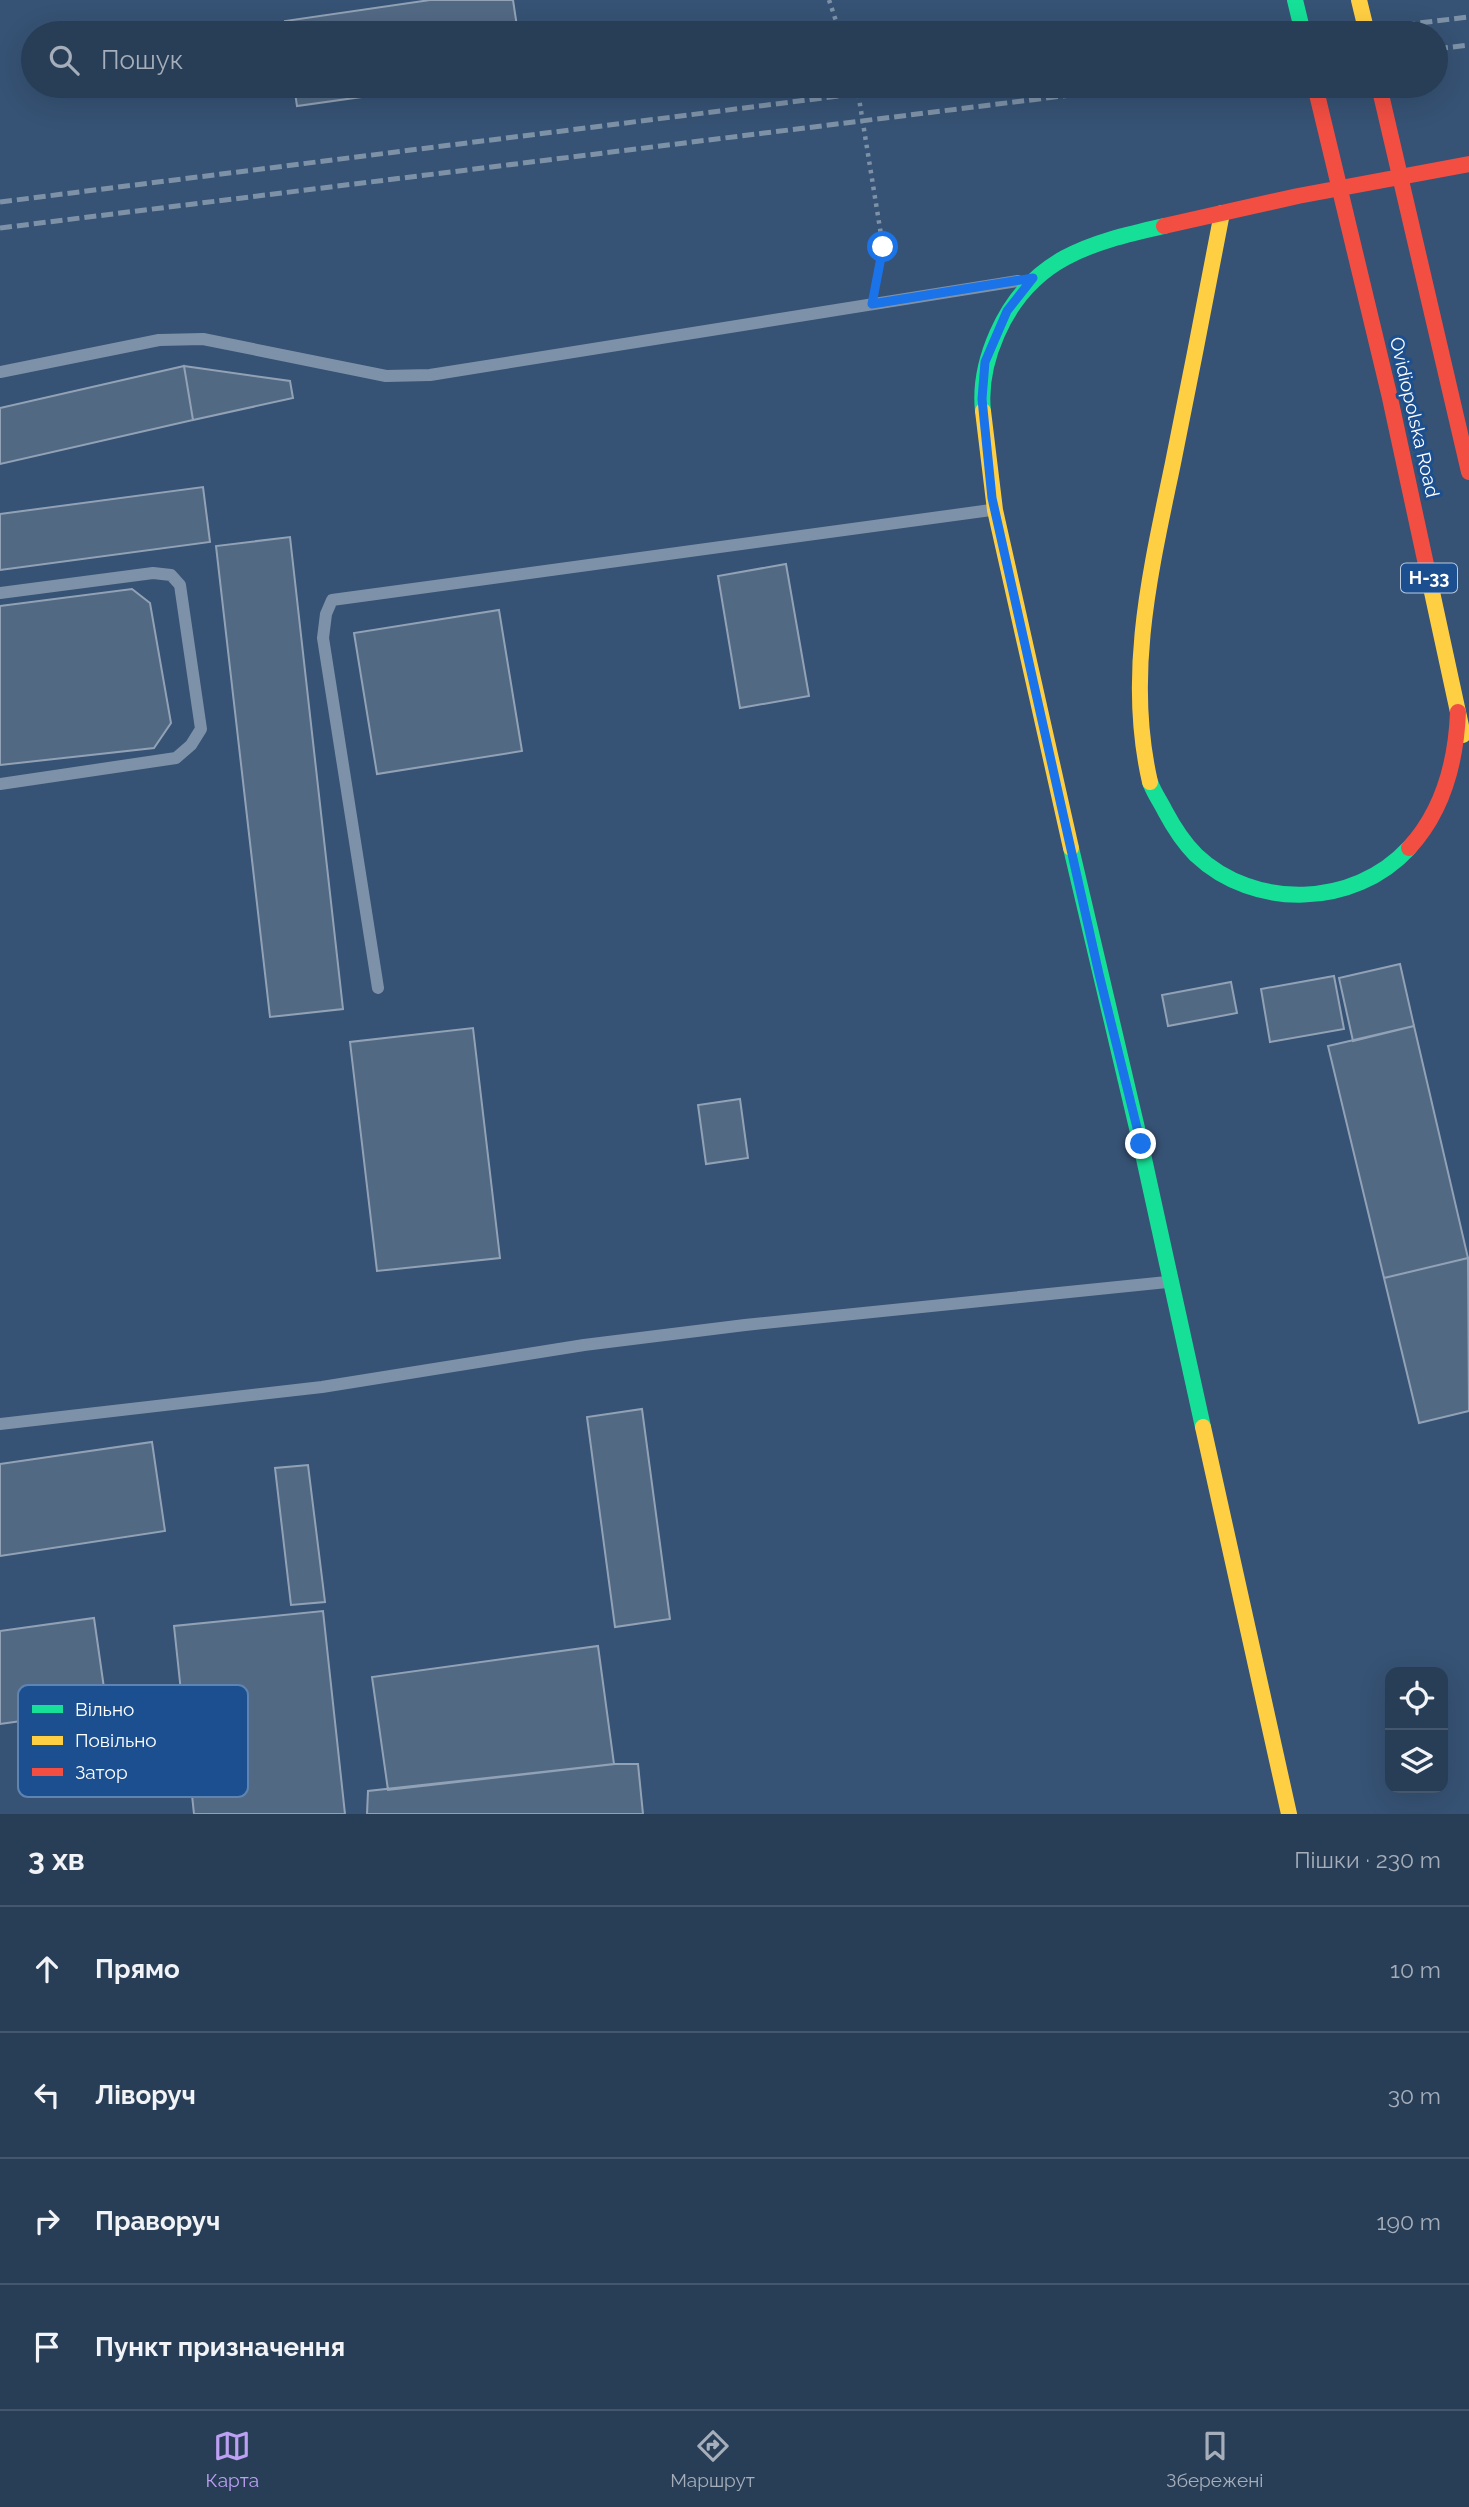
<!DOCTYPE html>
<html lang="uk">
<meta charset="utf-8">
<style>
body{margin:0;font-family:Raleway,sans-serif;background:#30455d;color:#f1f3f6}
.controls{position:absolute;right:21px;bottom:21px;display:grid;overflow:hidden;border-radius:14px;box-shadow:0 7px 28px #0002}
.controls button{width:63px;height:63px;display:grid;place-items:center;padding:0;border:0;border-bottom:2px solid #44576d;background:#283e57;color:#f1f3f6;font:35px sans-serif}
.stop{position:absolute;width:21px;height:21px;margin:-16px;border:5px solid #1a73e8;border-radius:50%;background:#fff}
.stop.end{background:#1a73e8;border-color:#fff;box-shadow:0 2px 7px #0008}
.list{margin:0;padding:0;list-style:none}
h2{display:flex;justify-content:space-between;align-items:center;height:91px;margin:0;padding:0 28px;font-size:30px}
h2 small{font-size:23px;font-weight:400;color:#a5aeba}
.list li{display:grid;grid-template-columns:46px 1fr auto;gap:21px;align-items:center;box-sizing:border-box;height:126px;padding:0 28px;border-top:2px solid #44576d}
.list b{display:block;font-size:26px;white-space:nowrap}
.list em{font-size:23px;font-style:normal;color:#a5aeba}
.icon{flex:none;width:38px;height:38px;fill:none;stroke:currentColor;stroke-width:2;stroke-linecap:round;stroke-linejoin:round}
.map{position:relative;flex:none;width:1469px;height:1814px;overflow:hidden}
.search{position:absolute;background:#283e57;box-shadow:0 7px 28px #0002;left:21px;right:21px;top:21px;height:77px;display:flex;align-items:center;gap:18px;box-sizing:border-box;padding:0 24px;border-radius:38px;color:#a5aeba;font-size:26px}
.sheet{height:595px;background:#283e57}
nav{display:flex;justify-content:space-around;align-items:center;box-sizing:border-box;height:98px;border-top:2px solid #44576d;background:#283e57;font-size:19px;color:#a5aeba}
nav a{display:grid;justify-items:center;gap:4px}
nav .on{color:#bca0f2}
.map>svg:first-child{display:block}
.building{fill:#526984;stroke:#92a2b6;stroke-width:2}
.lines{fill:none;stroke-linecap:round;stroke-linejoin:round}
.path{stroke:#7d92a8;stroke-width:4.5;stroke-dasharray:3.5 5;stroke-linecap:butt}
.lane{stroke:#7d92a8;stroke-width:12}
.fast{stroke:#16e098;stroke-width:16}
.slow{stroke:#ffcf43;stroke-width:16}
.jam{stroke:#f24e42;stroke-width:16}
.rail{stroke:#7e92a7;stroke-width:5;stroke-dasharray:12 5;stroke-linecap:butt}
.route{stroke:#1a73e8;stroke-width:9}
.labels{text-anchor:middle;stroke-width:6;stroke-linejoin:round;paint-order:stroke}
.shield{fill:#1b4f8f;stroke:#bbcadd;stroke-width:2}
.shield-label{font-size:18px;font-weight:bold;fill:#fff}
.street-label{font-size:19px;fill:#fff;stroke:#1b4f8f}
.key{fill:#1b4f8f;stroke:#5f84b1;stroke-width:2}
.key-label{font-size:19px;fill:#fff}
</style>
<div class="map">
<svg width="1469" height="1814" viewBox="0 0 1469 1814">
<rect width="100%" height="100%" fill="#365274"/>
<path class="building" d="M 430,0 L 513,0 L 518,33 L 286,33 L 285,21 Z
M 294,86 L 440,86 L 297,106 Z
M 184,366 L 290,381 L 293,398 L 193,420 Z
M 184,366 L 193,420 L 0,464 L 0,408 Z
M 203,487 L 210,542 L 0,570 L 0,514 Z
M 290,537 L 343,1009 L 270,1017 L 216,546 Z
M 786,564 L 809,696 L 740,708 L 718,576 Z
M 132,589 L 150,603 L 171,723 L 154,748 L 0,765 L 0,606 Z
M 499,610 L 522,751 L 377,774 L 354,633 Z
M 1400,964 L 1414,1026 L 1353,1041 L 1339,978 Z
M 1334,976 L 1344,1029 L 1270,1042 L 1261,989 Z
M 1231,982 L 1237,1013 L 1168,1026 L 1162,995 Z
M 1414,1026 L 1468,1258 L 1384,1278 L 1328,1046 Z
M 473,1028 L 500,1258 L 377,1271 L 350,1042 Z
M 740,1099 L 748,1158 L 706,1164 L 698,1105 Z
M 1468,1258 L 1469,1411 L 1419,1423 L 1384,1278 Z
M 642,1409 L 670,1619 L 615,1627 L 587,1417 Z
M 152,1442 L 165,1531 L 0,1556 L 0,1464 Z
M 308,1465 L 325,1602 L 291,1605 L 275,1468 Z
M 323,1611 L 345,1814 L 194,1814 L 174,1626 Z
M 94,1618 L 107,1709 L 0,1724 L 0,1631 Z
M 598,1646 L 614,1764 L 388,1790 L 372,1677 Z
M 614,1764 L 638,1764 L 643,1814 L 367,1814 L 368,1791 Z"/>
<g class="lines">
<path class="path" d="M 829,0 L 840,33
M 857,86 L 883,247 L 877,281"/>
<path class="lane" d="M 0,372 L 159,340 L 203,339 L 386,376 L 430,375 L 1018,281
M 0,593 L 153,573 L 171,575 L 180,585 L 201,729 L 191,745 L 176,758 L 0,784
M 378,988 L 323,638 L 326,614 L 332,600 L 991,510
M 0,1424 L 322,1387 L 584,1345 L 745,1325 L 1167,1282"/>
<path class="fast" d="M 1295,0 L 1303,33
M 983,411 C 980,383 986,359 997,334 C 1030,258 1089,243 1164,226
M 1150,782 C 1154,793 1160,801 1165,811 C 1173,826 1183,842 1196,855 C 1254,910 1354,908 1409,848
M 1071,848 L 1141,1145 L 1203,1427"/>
<path class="slow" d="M 1359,0 L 1367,33
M 983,411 L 995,510 L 1071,848
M 1427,569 L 1463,735
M 1150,782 C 1125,674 1151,569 1173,463 C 1190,380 1206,296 1222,213
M 1203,1427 L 1289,1814"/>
<path class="jam" d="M 1315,86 L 1390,398 L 1427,569
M 1379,86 L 1469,472
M 1164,226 L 1298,196 L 1469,164
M 1409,848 C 1444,810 1456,762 1458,712"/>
<path class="rail" d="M 1336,33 L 1469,17
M 1436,49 L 1469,45
M 0,202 L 918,86
M 0,228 L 1143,86"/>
</g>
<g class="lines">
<path class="route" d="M 883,247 L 872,304 L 1033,278 L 1007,311 L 985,362 L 982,399 L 992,498 L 1099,974 L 1141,1144"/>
</g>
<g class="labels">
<rect class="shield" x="1401" y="563.5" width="56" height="29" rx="5"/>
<g class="shield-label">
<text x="1429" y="584">Н-33</text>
</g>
<g class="street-label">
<text transform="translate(1415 417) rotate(77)" y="7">Ovidiopolska Road</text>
</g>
</g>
<rect x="18" y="1685" width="230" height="112" rx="10" class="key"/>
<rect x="32" y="1705" width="31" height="8" fill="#16e098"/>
<rect x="32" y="1736" width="31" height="9" fill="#ffcf43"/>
<rect x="32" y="1768" width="31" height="8" fill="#f24e42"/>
<g class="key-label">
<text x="75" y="1716">Вільно</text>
<text x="75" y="1747">Повільно</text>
<text x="75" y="1779">Затор</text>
</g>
</svg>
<div class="controls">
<button><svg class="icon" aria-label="locate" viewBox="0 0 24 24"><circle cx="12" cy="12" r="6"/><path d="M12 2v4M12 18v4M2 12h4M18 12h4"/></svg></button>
<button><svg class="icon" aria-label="layers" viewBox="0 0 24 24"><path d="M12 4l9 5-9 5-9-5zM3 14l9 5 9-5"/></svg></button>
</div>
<div class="stop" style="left:883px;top:247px"></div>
<div class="stop end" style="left:1141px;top:1144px"></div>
<div class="search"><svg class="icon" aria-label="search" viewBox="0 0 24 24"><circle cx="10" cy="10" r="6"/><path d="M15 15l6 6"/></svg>Пошук</div>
</div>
<section class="sheet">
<h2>3 хв<small>Пішки · 230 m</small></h2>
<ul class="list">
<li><svg class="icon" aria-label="ahead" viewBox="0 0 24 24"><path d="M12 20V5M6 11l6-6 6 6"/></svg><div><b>Прямо</b></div><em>10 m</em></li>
<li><svg class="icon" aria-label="left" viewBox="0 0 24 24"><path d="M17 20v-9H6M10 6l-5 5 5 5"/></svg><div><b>Ліворуч</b></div><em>30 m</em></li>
<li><svg class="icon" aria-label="right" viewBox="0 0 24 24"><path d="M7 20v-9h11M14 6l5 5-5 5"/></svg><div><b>Праворуч</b></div><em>190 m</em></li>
<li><svg class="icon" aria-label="arrive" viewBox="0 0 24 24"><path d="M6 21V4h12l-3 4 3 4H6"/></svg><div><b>Пункт призначення</b></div></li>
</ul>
</section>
<nav>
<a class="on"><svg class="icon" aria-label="map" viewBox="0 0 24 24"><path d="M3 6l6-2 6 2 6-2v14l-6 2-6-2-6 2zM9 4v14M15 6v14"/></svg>Карта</a>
<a><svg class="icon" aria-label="directions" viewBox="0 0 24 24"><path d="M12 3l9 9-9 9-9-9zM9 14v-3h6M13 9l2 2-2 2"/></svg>Маршрут</a>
<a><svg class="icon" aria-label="saved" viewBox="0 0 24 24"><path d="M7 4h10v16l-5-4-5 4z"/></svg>Збережені</a>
</nav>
